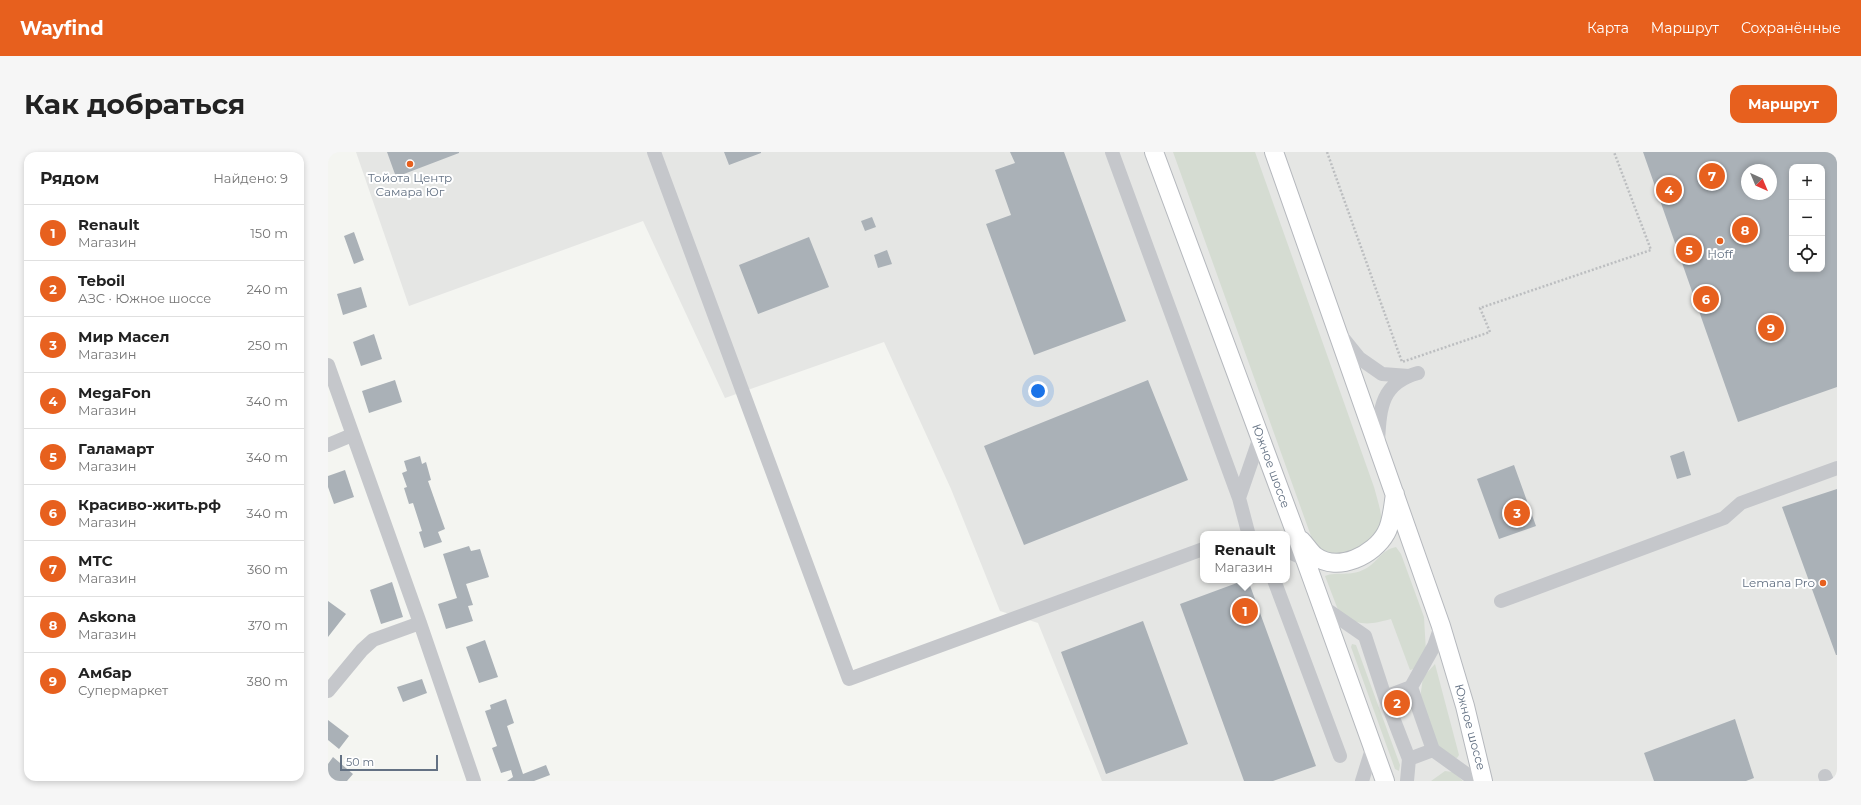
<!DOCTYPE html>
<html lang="ru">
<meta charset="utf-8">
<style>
body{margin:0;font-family:Montserrat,sans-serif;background:#f6f6f6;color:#222}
.controls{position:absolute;right:12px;top:12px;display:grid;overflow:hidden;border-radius:8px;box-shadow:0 2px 6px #0003}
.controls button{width:36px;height:36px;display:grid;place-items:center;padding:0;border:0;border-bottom:1px solid #e0e0e0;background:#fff;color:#222;font:20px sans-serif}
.compass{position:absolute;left:1413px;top:12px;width:36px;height:36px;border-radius:50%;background:#fff;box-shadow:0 2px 6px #0003;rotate:136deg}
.scale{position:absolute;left:12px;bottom:10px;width:98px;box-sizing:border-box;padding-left:4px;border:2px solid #637183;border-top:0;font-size:11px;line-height:14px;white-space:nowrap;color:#637183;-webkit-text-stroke:3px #fff;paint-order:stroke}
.you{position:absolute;left:710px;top:239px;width:14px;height:14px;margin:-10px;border:3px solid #fff;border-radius:50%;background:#1a73e8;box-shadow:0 0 0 6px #1a73e833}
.badge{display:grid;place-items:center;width:26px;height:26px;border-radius:50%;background:#e7601e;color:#fff;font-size:13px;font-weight:700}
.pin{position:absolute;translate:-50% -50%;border:2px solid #fff;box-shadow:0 1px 4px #0006}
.popup{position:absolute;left:872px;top:379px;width:90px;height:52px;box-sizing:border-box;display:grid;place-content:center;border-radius:8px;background:#fff;filter:drop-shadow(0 1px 3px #0005);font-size:13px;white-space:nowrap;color:#767676}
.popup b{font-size:15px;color:#222}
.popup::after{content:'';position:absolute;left:50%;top:100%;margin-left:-8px;border:8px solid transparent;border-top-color:#fff}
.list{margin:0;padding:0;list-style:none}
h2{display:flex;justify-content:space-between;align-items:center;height:52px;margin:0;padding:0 16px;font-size:17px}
h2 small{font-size:13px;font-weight:400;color:#767676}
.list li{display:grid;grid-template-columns:26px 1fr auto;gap:12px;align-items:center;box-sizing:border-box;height:56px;padding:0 16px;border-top:1px solid #e0e0e0}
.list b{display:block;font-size:15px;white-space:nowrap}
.list p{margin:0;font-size:13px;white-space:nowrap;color:#767676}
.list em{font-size:13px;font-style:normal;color:#767676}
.icon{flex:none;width:22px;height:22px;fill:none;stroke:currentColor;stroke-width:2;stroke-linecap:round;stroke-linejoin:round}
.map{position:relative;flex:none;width:1509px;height:629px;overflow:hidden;border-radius:12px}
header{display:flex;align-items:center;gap:24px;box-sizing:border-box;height:56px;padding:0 20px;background:#e7601e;color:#fff}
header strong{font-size:19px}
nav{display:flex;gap:22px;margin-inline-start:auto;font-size:14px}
.intro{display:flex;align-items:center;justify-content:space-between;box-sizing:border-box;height:96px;padding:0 24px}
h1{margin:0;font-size:28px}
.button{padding:10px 18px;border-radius:12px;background:#e7601e;color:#fff;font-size:14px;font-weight:700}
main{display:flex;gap:24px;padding:0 24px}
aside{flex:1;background:#fff;border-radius:12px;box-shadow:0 2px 6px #0003}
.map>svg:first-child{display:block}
.built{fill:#e5e6e4;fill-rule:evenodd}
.green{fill:#d5dcd2}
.building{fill:#aab1b7;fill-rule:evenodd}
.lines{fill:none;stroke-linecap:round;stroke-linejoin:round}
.major-casing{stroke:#b5b8bd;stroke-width:20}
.path{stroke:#bcbec0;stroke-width:2.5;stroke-dasharray:2 2;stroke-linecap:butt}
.minor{stroke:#c5c7cb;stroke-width:14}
.major{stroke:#fff;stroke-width:18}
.poi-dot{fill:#e7601e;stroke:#fff;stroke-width:1.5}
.labels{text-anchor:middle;stroke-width:4;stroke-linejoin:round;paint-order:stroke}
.poi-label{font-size:12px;fill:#637183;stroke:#fff}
.street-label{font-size:12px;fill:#637183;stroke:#fff}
</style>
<header>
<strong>Wayfind</strong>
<nav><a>Карта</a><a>Маршрут</a><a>Сохранённые</a></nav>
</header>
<div class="intro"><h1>Как добраться</h1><a class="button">Маршрут</a></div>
<main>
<aside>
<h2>Рядом<small>Найдено: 9</small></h2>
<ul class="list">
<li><span class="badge">1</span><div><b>Renault</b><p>Магазин</p></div><em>150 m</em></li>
<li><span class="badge">2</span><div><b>Teboil</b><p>АЗС · Южное шоссе</p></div><em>240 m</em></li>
<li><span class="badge">3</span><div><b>Мир Масел</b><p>Магазин</p></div><em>250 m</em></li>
<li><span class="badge">4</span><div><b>MegaFon</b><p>Магазин</p></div><em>340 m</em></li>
<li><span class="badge">5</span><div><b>Галамарт</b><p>Магазин</p></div><em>340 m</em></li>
<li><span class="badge">6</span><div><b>Красиво-жить.рф</b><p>Магазин</p></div><em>340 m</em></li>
<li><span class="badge">7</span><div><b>МТС</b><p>Магазин</p></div><em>360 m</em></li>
<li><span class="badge">8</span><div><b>Askona</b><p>Магазин</p></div><em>370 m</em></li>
<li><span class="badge">9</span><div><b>Амбар</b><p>Супермаркет</p></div><em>380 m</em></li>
</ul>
</aside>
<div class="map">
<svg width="1509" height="629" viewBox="0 0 1509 629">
<rect width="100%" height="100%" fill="#f4f5f1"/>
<path class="built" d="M 28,0 L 1509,0 L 1509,624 L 1497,629 L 774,629 L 710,471 L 672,459 L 623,337 L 556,190 L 397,246 L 315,69 L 81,154 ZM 1464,15 L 1494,15 L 1494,117 L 1464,117 ZM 1419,18 L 1443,18 L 1443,42 L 1419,42 ZM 875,382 L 959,382 L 959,428 L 875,428 Z"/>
<path class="green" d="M 845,0 L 927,0 L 1046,335 C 1060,384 1058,382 1016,407 L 988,398 Z
M 1068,395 L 1073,402 L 1096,465 L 1098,500 L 1089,516 L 1082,518 L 1063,467 C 1041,473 1033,474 1012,463 L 997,424 C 1009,419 1022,425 1037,417 C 1050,410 1053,398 1068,395 Z
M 1024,492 L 1028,493 L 1072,613 L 1071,619 L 1067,617 L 1023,495 Z
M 1107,512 L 1131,603 L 1129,606 L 1116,604 L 1110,598 L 1092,547 L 1095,525 Z
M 1117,619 L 1125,620 L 1135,629 L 1103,629 Z"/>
<path class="building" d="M 59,0 L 131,0 L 131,1 L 68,25 Z
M 396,0 L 433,0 L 433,1 L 401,13 Z
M 682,0 L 736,0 L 798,169 L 706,203 L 658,72 L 683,63 L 667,18 L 687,11 Z
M 1315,0 L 1509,0 L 1509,235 L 1410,270 ZM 1464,15 L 1494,15 L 1494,117 L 1464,117 ZM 1419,18 L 1443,18 L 1443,42 L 1419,42 Z
M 544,65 L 548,75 L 537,79 L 533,69 Z
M 26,80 L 36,108 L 26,112 L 16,84 Z
M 481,85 L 501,135 L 430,162 L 411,113 Z
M 559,98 L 564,112 L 550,116 L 546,103 Z
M 33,135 L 39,155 L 15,163 L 9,142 Z
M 46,182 L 54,207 L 33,214 L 25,190 Z
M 67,228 L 74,250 L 41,261 L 34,239 Z
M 820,228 L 860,328 L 696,393 L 656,294 Z
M 1356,299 L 1363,323 L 1349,327 L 1342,304 Z
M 92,304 L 94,312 L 98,310 L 103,328 L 100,329 L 117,377 L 110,380 L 114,390 L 96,396 L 91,380 L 94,379 L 85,351 L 81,352 L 76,336 L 79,335 L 74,321 L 79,319 L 76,309 Z
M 1186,313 L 1208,374 L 1171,387 L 1149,327 Z
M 17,318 L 26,345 L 6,352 L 0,335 L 0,324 Z
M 1509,337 L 1509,503 L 1508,503 L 1454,355 Z
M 141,394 L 143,399 L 152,397 L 161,425 L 138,432 L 145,453 L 140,454 L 145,469 L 118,477 L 110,452 L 129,446 L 115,402 Z
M 917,428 L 920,428 L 988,614 L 945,629 L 916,629 L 852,452 Z
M 64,430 L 75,465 L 53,472 L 42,438 Z
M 0,449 L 18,462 L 0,485 Z
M 815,469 L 860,592 L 778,622 L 733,500 Z
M 157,488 L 170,525 L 151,531 L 138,495 Z
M 94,527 L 99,541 L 75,550 L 69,535 Z
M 178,547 L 186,571 L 179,574 L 195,622 L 218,613 L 222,623 L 206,629 L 179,629 L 185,625 L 183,618 L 173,621 L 164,596 L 169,594 L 157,559 L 163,557 L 162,553 Z
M 1407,567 L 1426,626 L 1418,629 L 1326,629 L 1316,601 Z
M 0,568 L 21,584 L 11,597 L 0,588 Z
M 5,605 L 25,622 L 19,629 L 0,629 L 0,612 Z"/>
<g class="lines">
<g class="major-casing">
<path id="major" d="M 826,0 L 968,382 L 1057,629
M 946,0 L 1113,474 L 1137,554 L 1155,629
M 973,388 C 978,393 982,400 987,404 C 1010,421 1046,403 1058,381 C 1064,371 1065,354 1067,342"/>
</g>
<path class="path" d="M 999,0 L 1074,210 L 1162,180 L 1152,156 L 1323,98 L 1286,0"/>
<path class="minor" d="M 326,0 L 521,527 L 875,397
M 784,0 L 911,346 L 920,380
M 1014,185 L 1031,206 L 1054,222 L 1081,224
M 0,213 L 92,471 L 146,629
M 1050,289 C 1052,256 1053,231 1090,221
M 0,293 L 24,283
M 911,346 L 932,285
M 959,399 L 977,407
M 946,428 L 1012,604
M 1173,449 L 1396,366 L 1413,351 L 1509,316
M 995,455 L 1037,484 L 1057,545 L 1081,607 L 1079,629
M 1083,535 L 1105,598 L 1148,629
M 0,539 L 34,498 L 45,488 L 92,471
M 1057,545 L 1083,535 L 1106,494 L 1113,474
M 1081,607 L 1105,598
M 1497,624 L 1499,629
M 1034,629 L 1045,594"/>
<use href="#major" class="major"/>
</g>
<g class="poi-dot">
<circle cx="82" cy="12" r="4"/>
<circle cx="1392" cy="89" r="4"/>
<circle cx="1495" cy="431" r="4"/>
</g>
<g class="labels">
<g class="poi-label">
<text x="82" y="30">Тойота Центр<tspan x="82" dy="14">Самара Юг</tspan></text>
<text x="1392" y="106">Hoff</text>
<text x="1487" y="435" text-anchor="end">Lemana Pro</text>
</g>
<g class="street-label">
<text transform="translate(943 314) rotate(70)" y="4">Южное шоссе</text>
<text transform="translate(1142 575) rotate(75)" y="4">Южное шоссе</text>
</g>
</g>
</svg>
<div class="controls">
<button>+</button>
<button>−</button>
<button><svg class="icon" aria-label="locate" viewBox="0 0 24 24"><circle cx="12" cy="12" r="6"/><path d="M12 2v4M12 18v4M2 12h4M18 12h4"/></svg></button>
</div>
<svg class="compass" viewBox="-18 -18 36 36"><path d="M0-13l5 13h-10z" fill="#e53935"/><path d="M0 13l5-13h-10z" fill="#767676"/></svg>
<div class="scale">50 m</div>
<div class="you"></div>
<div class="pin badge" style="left:917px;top:459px">1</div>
<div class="popup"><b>Renault</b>Магазин</div>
<div class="pin badge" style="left:1069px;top:551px">2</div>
<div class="pin badge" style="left:1189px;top:361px">3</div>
<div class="pin badge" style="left:1341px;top:38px">4</div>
<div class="pin badge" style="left:1361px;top:98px">5</div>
<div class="pin badge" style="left:1378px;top:147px">6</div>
<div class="pin badge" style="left:1384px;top:24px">7</div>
<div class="pin badge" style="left:1417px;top:78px">8</div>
<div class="pin badge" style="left:1443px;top:176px">9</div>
</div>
</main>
